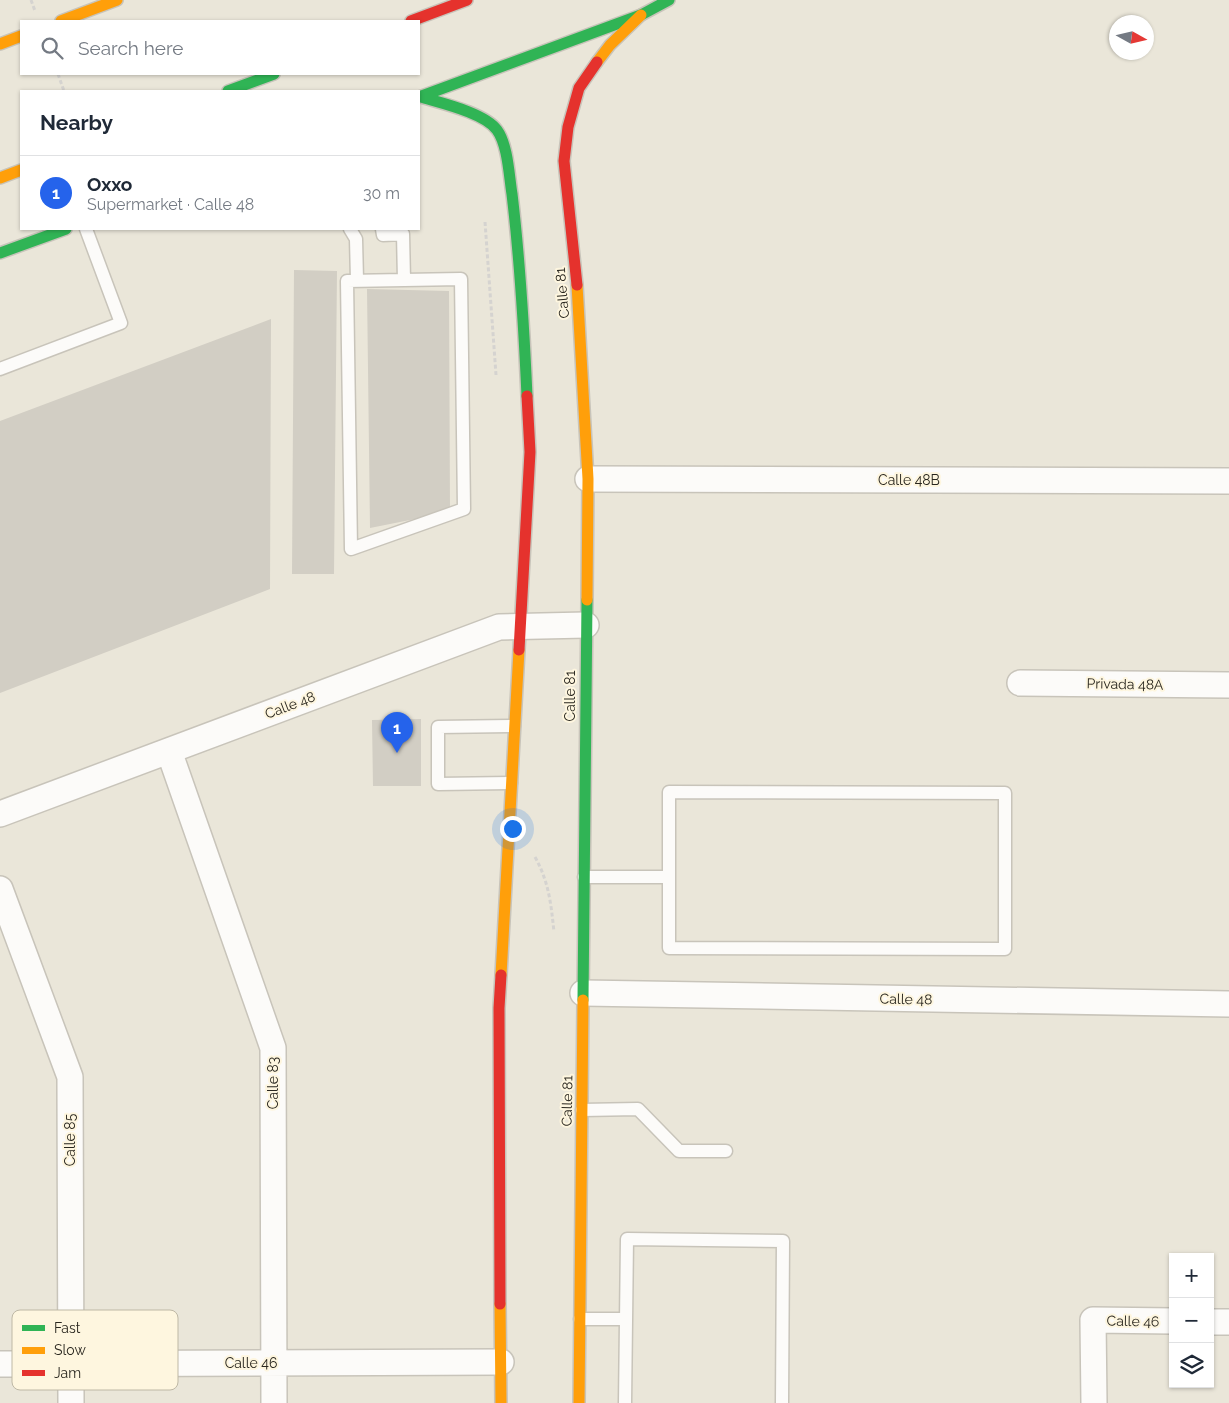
<!DOCTYPE html>
<meta charset="utf-8">
<style>
body{margin:0;font-family:Raleway,sans-serif;background:#f6f6f7;color:#1f2937}
.controls{position:absolute;right:15px;bottom:15px;display:grid;overflow:hidden;border-radius:0px;box-shadow:0 1px 4px #0004}
.controls button{width:45px;height:45px;display:grid;place-items:center;padding:0;border:0;border-bottom:1px solid #e0e1e3;background:#fff;color:#1f2937;font:25px sans-serif}
.compass{position:absolute;left:1109px;top:15px;width:45px;height:45px;border-radius:50%;background:#fff;box-shadow:0 1px 4px #0004;rotate:98deg}
.you{position:absolute;left:512px;top:828px;width:18px;height:18px;margin:-12px;border:4px solid #fff;border-radius:50%;background:#1a73e8;box-shadow:0 0 0 8px #1a73e833}
.badge{display:grid;place-items:center;width:32px;height:32px;border-radius:50%;background:#2563eb;color:#fff;font-size:16px;font-weight:700}
.pin{position:absolute;translate:-50% -41px;filter:drop-shadow(0 1px 2px #0008)}
.pin::after{content:'';position:absolute;top:26px;width:18px;height:15px;background:inherit;clip-path:polygon(0 0,100% 0,50% 100%)}
.list{margin:0;padding:0;list-style:none}
h2{display:flex;justify-content:space-between;align-items:center;height:65px;margin:0;padding:0 20px;font-size:21px}
h2 small{font-size:16px;font-weight:400;color:#747a83}
.list li{display:grid;grid-template-columns:32px 1fr auto;gap:15px;align-items:center;box-sizing:border-box;height:75px;padding:0 20px;border-top:1px solid #e0e1e3}
.list b{display:block;font-size:19px;white-space:nowrap}
.list p{margin:0;font-size:16px;white-space:nowrap;color:#747a83}
.list em{font-size:16px;font-style:normal;color:#747a83}
.icon{flex:none;width:28px;height:28px;fill:none;stroke:currentColor;stroke-width:2;stroke-linecap:round;stroke-linejoin:round}
.map{position:relative;flex:none;width:1229px;height:1403px;overflow:hidden}
.search{position:absolute;background:#fff;box-shadow:0 1px 4px #0004;left:20px;top:20px;width:400px;height:55px;display:flex;align-items:center;gap:12px;box-sizing:border-box;padding:0 18px;border-radius:0px;color:#747a83;font-size:19px}
.panel{position:absolute;background:#fff;box-shadow:0 1px 4px #0004;left:20px;top:90px;width:400px;height:140px;border-radius:0px}
.map>svg:first-child{display:block}
.building{fill:#d2cec4}
.lines{fill:none;stroke-linecap:round;stroke-linejoin:round}
.lane-casing{stroke:#c8c4ba;stroke-width:15}
.street-casing{stroke:#c8c4ba;stroke-width:28}
.fast-casing{stroke:#c8c4ba;stroke-width:14}
.slow-casing{stroke:#c8c4ba;stroke-width:14}
.jam-casing{stroke:#c8c4ba;stroke-width:14}
.path{stroke:#d5d3d0;stroke-width:3;stroke-dasharray:4 2.5;stroke-linecap:butt}
.lane{stroke:#fcfbf9;stroke-width:12}
.street{stroke:#fcfbf9;stroke-width:25}
.fast{stroke:#30b455;stroke-width:11}
.slow{stroke:#ff9f0a;stroke-width:11}
.jam{stroke:#e5322d;stroke-width:11}
.labels{text-anchor:middle;stroke-width:4;stroke-linejoin:round;paint-order:stroke}
.street-label{font-size:14px;fill:#29261e;stroke:#fef6df}
.key{fill:#fef6df;stroke:#beb8a5;stroke-width:1}
.key-label{font-size:14px;fill:#29261e}
</style>
<div class="map">
<svg width="1229" height="1403" viewBox="0 0 1229 1403">
<rect width="100%" height="100%" fill="#eae6d9"/>
<path class="building" d="M 294,270 L 337,271 L 334,574 L 292,574 Z
M 367,289 L 449,291 L 450,512 L 370,528 Z
M 271,319 L 270,589 L 0,693 L 0,421 Z
M 421,719 L 421,786 L 373,786 L 372,720 Z"/>
<g class="lines">
<g class="lane-casing">
<path id="lane" d="M 350,229 L 356,239 L 357,280
M 382,229 L 383,235 L 403,234 L 404,280
M 461,279 L 464,509 L 351,549 L 347,281 Z
M 0,369 L 121,323 L 86,229
M 511,783 L 438,784 L 438,727 L 514,726
M 669,792 L 1005,793 L 1005,949 L 669,948 Z
M 584,877 L 669,877
M 582,1110 L 638,1109 L 679,1151 L 726,1151
M 580,1319 L 626,1319
M 625,1403 L 627,1239 L 783,1241 L 782,1403"/>
</g>
<g class="street-casing">
<path id="street" d="M 588,479 L 1229,481
M 1020,683 L 1229,685
M 169,751 L 273,1048 L 274,1403
M 0,814 L 499,627 L 586,625
M 0,889 L 70,1077 L 71,1403
M 583,993 L 1229,1004
M 1210,1322 L 1229,1322
M 0,1364 L 501,1362
M 1094,1403 L 1093,1320 L 1173,1321"/>
</g>
<g class="fast-casing">
<path id="fast" d="M 228,91 L 274,74
M 419,97 L 641,15 L 669,0
M 421,97 C 441,103 485,113 497,130 C 508,145 509,176 512,194 C 520,261 524,328 527,396
M 0,253 L 66,229
M 583,1000 L 587,600"/>
</g>
<g class="slow-casing">
<path id="slow" d="M 61,21 L 117,0
M 0,44 L 21,36
M 597,62 L 610,45 L 641,15
M 0,178 L 21,170
M 577,285 L 588,479 L 587,600
M 501,975 L 519,650
M 500,1304 L 501,1403
M 579,1403 L 583,1000"/>
</g>
<g class="jam-casing">
<path id="jam" d="M 411,21 L 467,0
M 577,285 L 564,161 L 568,127 L 579,88 L 597,62
M 519,650 L 530,452 L 527,396
M 500,1304 L 499,1008 L 501,975"/>
</g>
<path class="path" d="M 31,0 L 35,11
M 58,74 L 64,91
M 485,222 L 496,375
M 535,857 C 549,882 551,904 554,932"/>
<use href="#lane" class="lane"/>
<use href="#street" class="street"/>
<use href="#fast" class="fast"/>
<use href="#slow" class="slow"/>
<use href="#jam" class="jam"/>
</g>
<g class="labels">
<g class="street-label">
<text transform="translate(562 293) rotate(-95)" y="5">Calle 81</text>
<text x="909" y="485">Calle 48B</text>
<text transform="translate(1125 684) rotate(1)" y="5">Privada 48A</text>
<text transform="translate(570 696) rotate(-90)" y="5">Calle 81</text>
<text transform="translate(290 705) rotate(-21)" y="5">Calle 48</text>
<text transform="translate(906 999) rotate(1)" y="5">Calle 48</text>
<text transform="translate(273 1083) rotate(-90)" y="5">Calle 83</text>
<text transform="translate(567 1101) rotate(-89)" y="5">Calle 81</text>
<text transform="translate(70 1140) rotate(-90)" y="5">Calle 85</text>
<text transform="translate(1133 1321) rotate(1)" y="5">Calle 46</text>
<text x="251" y="1368">Calle 46</text>
</g>
</g>
<rect x="12" y="1310" width="166" height="80" rx="8" class="key"/>
<rect x="22" y="1325" width="23" height="6" fill="#30b455"/>
<rect x="22" y="1347" width="23" height="7" fill="#ff9f0a"/>
<rect x="22" y="1370" width="23" height="6" fill="#e5322d"/>
<g class="key-label">
<text x="54" y="1333">Fast</text>
<text x="54" y="1355">Slow</text>
<text x="54" y="1378">Jam</text>
</g>
</svg>
<div class="controls">
<button>+</button>
<button>−</button>
<button><svg class="icon" aria-label="layers" viewBox="0 0 24 24"><path d="M12 4l9 5-9 5-9-5zM3 14l9 5 9-5"/></svg></button>
</div>
<svg class="compass" viewBox="-18 -18 36 36"><path d="M0-13l5 13h-10z" fill="#e53935"/><path d="M0 13l5-13h-10z" fill="#747a83"/></svg>
<div class="you"></div>
<div class="pin badge" style="left:397px;top:753px">1</div>
<div class="search"><svg class="icon" aria-label="search" viewBox="0 0 24 24"><circle cx="10" cy="10" r="6"/><path d="M15 15l6 6"/></svg>Search here</div>
<section class="panel">
<h2>Nearby<small></small></h2>
<ul class="list">
<li><span class="badge">1</span><div><b>Oxxo</b><p>Supermarket · Calle 48</p></div><em>30 m</em></li>
</ul>
</section>
</div>
